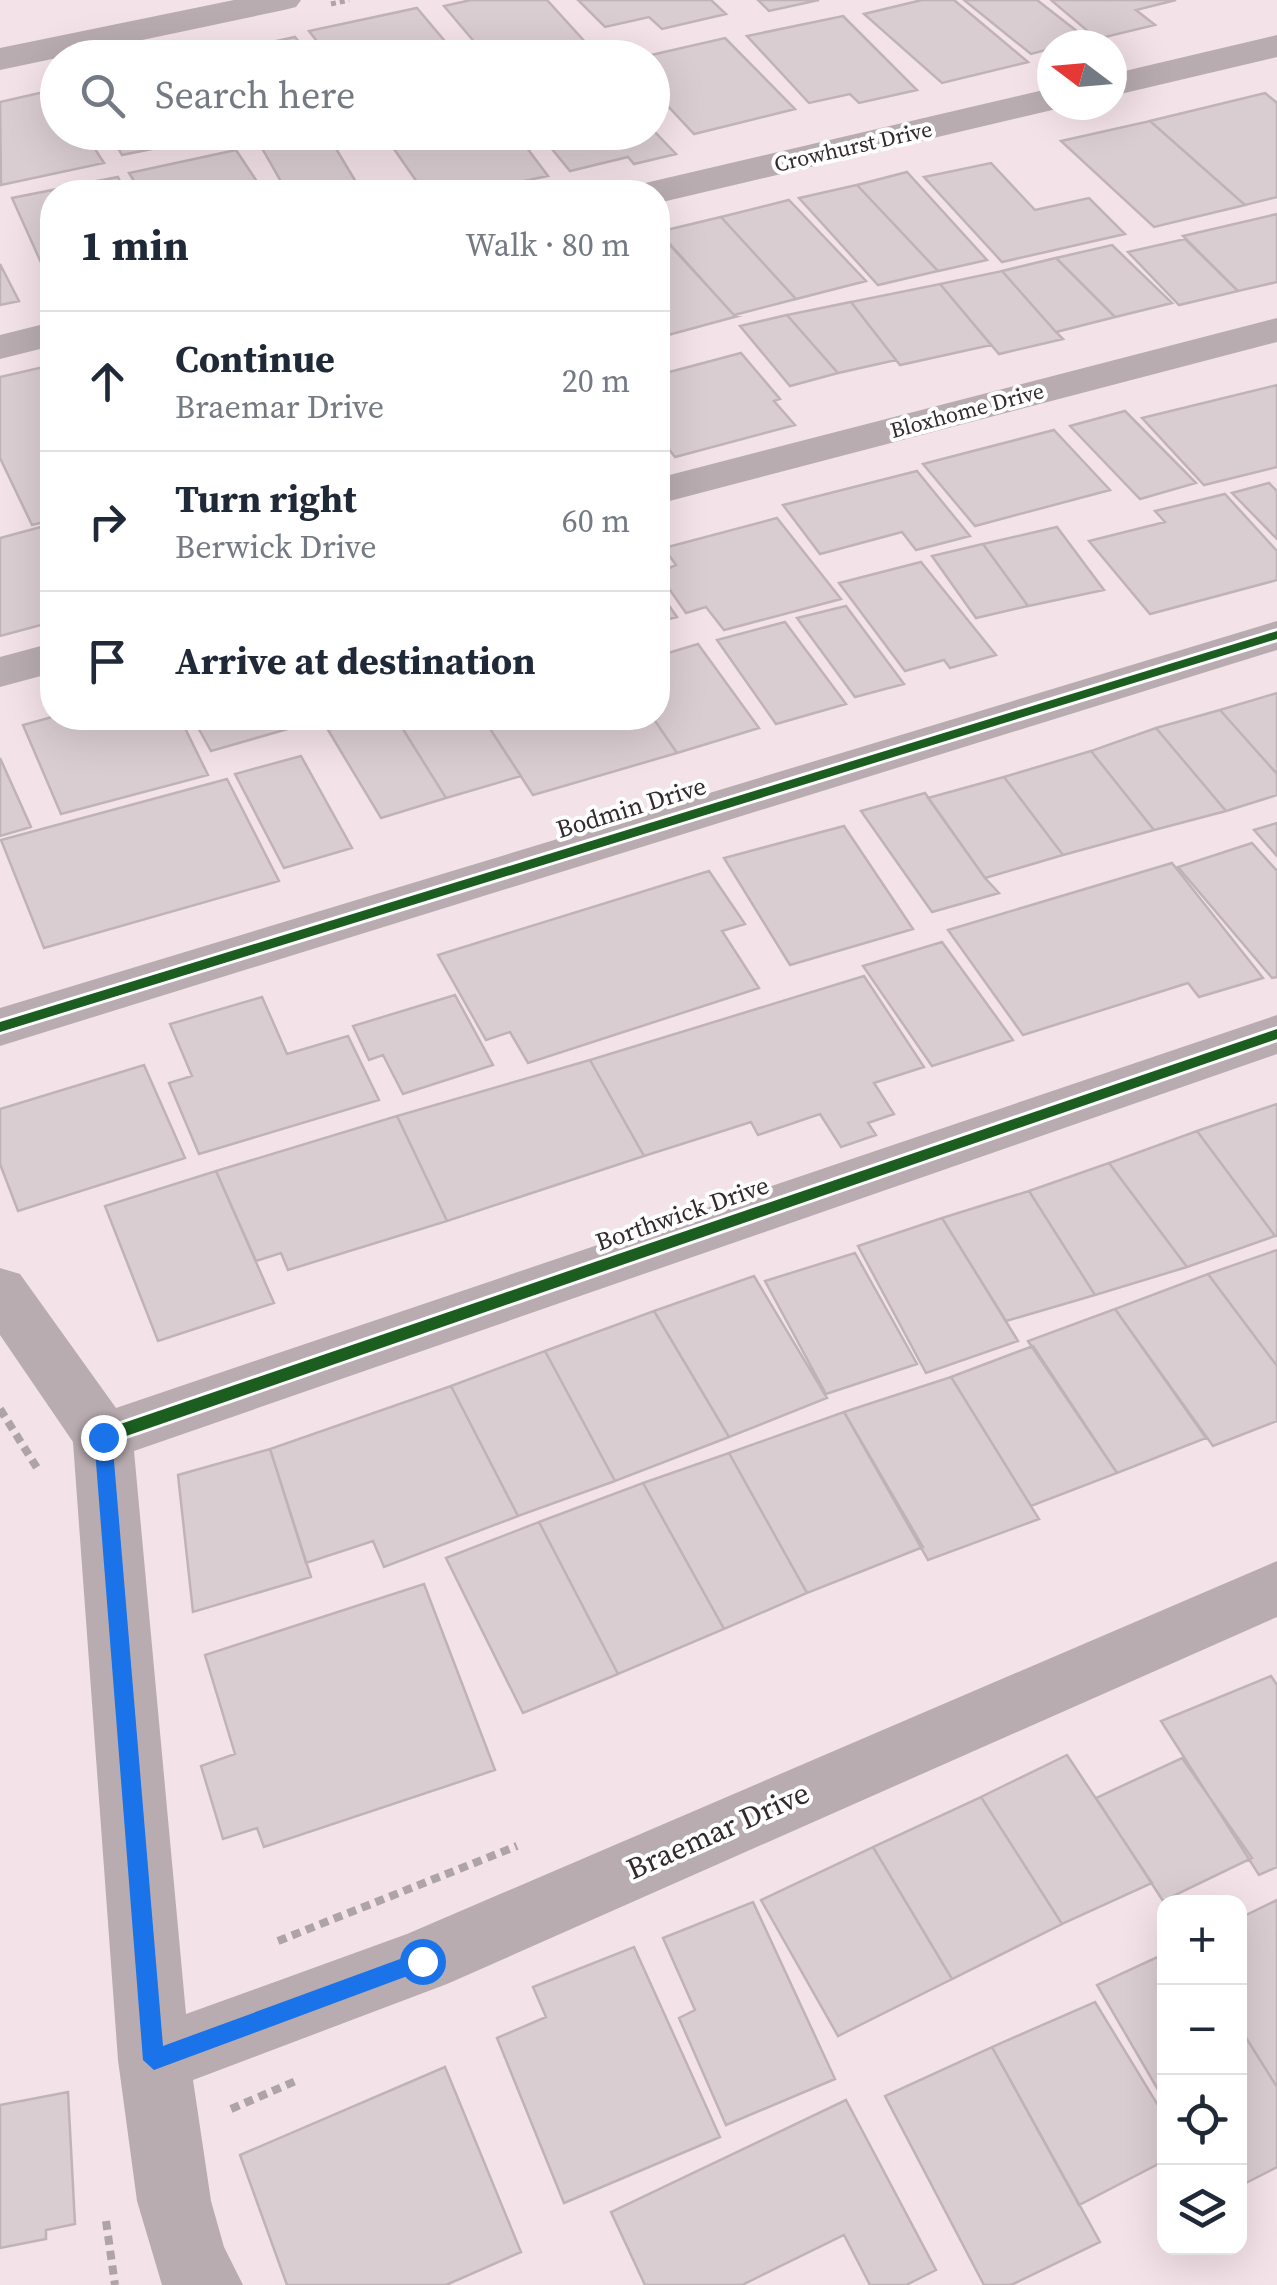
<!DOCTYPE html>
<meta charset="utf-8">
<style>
body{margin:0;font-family:"Source Serif 4",serif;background:#f6f6f7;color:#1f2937}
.controls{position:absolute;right:30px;bottom:30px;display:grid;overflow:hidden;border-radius:20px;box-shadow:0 10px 40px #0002}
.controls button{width:90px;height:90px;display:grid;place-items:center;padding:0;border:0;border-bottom:2px solid #e0e1e3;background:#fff;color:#1f2937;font:50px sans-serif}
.compass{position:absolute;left:1037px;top:30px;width:90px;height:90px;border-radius:50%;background:#fff;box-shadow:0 10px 40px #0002;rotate:286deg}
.stop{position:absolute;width:30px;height:30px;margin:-22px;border:8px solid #1a73e8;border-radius:50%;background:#fff}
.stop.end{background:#1a73e8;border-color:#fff;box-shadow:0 2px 10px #0008}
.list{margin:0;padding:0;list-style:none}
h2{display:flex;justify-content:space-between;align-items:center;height:130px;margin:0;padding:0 40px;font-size:42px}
h2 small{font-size:32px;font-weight:400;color:#747a83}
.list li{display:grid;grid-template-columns:65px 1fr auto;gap:30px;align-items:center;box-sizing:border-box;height:140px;padding:0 40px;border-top:2px solid #e0e1e3}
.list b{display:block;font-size:38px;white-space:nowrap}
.list p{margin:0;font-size:32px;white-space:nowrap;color:#747a83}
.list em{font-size:32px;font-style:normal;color:#747a83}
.icon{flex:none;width:55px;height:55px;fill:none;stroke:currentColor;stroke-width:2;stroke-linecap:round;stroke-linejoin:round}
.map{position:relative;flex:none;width:1277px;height:2285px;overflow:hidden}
.search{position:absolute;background:#fff;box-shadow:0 10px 40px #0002;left:40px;top:40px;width:630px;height:110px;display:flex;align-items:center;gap:25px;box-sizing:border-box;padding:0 35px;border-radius:55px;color:#747a83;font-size:38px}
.panel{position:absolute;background:#fff;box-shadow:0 10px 40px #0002;left:40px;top:180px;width:630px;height:550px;border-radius:40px}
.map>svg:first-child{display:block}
.building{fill:#dacdd1;stroke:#c0b3b8;stroke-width:2.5}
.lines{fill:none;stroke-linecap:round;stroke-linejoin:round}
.path-far1{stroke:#aea3a7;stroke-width:5;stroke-dasharray:5 4;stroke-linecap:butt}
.path{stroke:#aea3a7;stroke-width:8;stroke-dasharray:9 6;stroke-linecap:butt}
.minor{fill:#b8acb0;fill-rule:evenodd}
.cycleway-casing{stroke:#fff;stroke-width:6}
.cycleway{fill:#1b5e20;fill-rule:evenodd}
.route{fill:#1a73e8}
.labels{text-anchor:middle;stroke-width:8;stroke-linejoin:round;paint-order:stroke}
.far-street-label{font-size:22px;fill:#34292d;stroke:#fff}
.street-label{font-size:25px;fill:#34292d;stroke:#fff}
.near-street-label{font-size:30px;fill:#34292d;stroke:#fff}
</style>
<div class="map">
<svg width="1277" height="2285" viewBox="0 0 1277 2285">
<rect width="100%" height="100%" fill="#f3e2e8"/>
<path class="building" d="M 471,0 L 547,0 L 595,53 L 488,58 L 444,6 Z
M 578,0 L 711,0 L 726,14 L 662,29 L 649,17 L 605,27 Z
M 758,0 L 819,0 L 769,11 Z
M 922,0 L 954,0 L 1028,62 L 942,83 L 864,14 Z
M 964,0 L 1037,0 L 1087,39 L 1031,54 Z
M 1051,0 L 1176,0 L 1136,10 L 1155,25 L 1097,39 Z
M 417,8 L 459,58 L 330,58 L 309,31 Z
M 843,16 L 917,90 L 859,103 L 850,94 L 809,103 L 747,36 Z
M 295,37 L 312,58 L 203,57 Z
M 725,38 L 795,109 L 694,134 L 652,89 L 652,58 L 638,58 Z
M 57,89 L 58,132 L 84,132 L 104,163 L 1,185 L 0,102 Z
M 1265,93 L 1277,103 L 1277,197 L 1245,205 L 1150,121 Z
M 1150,121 L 1245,205 L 1154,227 L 1061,141 Z
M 652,129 L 676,154 L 634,164 L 628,157 L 570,171 L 538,132 L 652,132 Z
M 109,132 L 224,132 L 225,134 L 122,155 Z
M 326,132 L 362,192 L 287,192 L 259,143 Z
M 382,132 L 515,132 L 548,176 L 471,192 L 424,192 Z
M 236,150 L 264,192 L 141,192 L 129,173 Z
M 991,163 L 1035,210 L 1089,198 L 1125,234 L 1002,262 L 924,177 Z
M 907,172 L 987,260 L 938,271 L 857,185 Z
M 118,177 L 125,192 L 52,192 L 52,287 L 12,198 Z
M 857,185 L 938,271 L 878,285 L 799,198 Z
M 789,200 L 866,281 L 796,299 L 721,217 Z
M 1277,214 L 1277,282 L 1238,291 L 1183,236 Z
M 721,217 L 796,299 L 734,315 L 658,232 Z
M 658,231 L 734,315 L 738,316 L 668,335 L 662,329 L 658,324 Z
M 1185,239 L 1238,291 L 1179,305 L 1128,252 Z
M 1112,245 L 1172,303 L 1115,317 L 1056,258 Z
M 1056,258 L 1115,317 L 1056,332 L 1002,271 Z
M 0,264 L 19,301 L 0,305 Z
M 1002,271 L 1056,332 L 1063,339 L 999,354 L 940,284 Z
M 940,284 L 991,345 L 900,365 L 851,302 Z
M 851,302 L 896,360 L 838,373 L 787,315 Z
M 787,315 L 838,373 L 790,386 L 740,326 Z
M 741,353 L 780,399 L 774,401 L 795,425 L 675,457 L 658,435 L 658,375 Z
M 52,365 L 52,520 L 32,525 L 0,458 L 0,377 Z
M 1277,385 L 1277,467 L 1204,485 L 1142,418 Z
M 1125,411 L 1196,483 L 1140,499 L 1070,426 Z
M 1054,430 L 1110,490 L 975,526 L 923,464 Z
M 917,471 L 970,536 L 916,550 L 902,532 L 820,554 L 783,505 Z
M 1269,483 L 1277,491 L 1277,539 L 1232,493 Z
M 1225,494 L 1277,551 L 1277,580 L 1150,614 L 1089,541 L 1165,522 L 1155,511 Z
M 777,518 L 841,599 L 724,630 L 706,607 L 686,613 L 658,573 L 676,565 L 664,548 Z
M 52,524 L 52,622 L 0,636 L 0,538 Z
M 1057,527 L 1104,590 L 1028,606 L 983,544 Z
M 983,544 L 1028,606 L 976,618 L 932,556 Z
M 921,562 L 996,655 L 950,668 L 944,660 L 905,671 L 839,583 Z
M 658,590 L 677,617 L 658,622 Z
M 846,606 L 904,684 L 855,697 L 797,618 Z
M 785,622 L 846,704 L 776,724 L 717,640 Z
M 698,644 L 759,728 L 677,753 L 653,718 L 658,718 L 658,656 Z
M 1277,693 L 1277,774 L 1220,710 Z
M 1220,710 L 1277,774 L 1277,795 L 1226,811 L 1156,728 Z
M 52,717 L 180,718 L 208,775 L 61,814 L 23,725 Z
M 213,718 L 326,718 L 211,751 L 195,722 Z
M 369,718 L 396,718 L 446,798 L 381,818 L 328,730 Z
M 396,718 L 483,718 L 521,776 L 446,798 Z
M 483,718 L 653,718 L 677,753 L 533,795 Z
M 1156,728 L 1226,811 L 1154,830 L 1091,751 Z
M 1091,751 L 1154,830 L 1063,855 L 1004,777 Z
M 301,756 L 352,848 L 284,868 L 235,774 Z
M 0,758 L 31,827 L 0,836 Z
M 1004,777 L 1063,855 L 985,878 L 928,798 Z
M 227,779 L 279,881 L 44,948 L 1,840 Z
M 925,793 L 985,878 L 999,893 L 932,912 L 861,811 Z
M 1277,823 L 1277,856 L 1254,830 Z
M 844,826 L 913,929 L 790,965 L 724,858 Z
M 1252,843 L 1277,871 L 1277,977 L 1272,978 L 1178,867 Z
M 1172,863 L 1263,978 L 1199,997 L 1188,983 L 1023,1035 L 948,930 Z
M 709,871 L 745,924 L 722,931 L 759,988 L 528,1063 L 510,1032 L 486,1040 L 438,955 Z
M 942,942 L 1013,1040 L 932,1066 L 863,966 Z
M 864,976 L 924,1067 L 874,1083 L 894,1114 L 868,1123 L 876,1135 L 841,1147 L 820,1114 L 758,1135 L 751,1122 L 644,1156 L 590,1060 Z
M 455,995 L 493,1065 L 403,1094 L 383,1055 L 369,1060 L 353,1026 Z
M 262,997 L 287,1054 L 348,1036 L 379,1100 L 199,1154 L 169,1083 L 192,1076 L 170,1024 Z
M 590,1060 L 644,1156 L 447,1221 L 397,1116 Z
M 144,1065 L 185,1158 L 18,1211 L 0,1164 L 0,1109 Z
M 1277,1104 L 1277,1236 L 1275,1236 L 1197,1131 Z
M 397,1116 L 447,1221 L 288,1270 L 281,1253 L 256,1261 L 216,1171 Z
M 1197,1131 L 1275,1236 L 1187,1267 L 1109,1163 Z
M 1109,1163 L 1187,1267 L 1095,1295 L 1029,1191 Z
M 216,1171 L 274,1303 L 158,1341 L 105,1206 Z
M 1029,1191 L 1095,1295 L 1006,1321 L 942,1218 Z
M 942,1218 L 1018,1341 L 926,1373 L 858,1246 Z
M 1277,1250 L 1277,1366 L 1208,1274 Z
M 855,1253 L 917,1364 L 826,1394 L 765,1281 Z
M 1208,1274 L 1277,1366 L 1277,1421 L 1213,1446 L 1115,1309 Z
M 754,1276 L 827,1398 L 729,1437 L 654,1311 Z
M 1115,1309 L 1206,1438 L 1117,1473 L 1028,1341 Z
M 654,1311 L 729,1437 L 615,1481 L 545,1351 Z
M 1033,1346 L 1117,1473 L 1031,1506 L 951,1377 Z
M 545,1351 L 615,1481 L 518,1516 L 451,1386 Z
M 951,1377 L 1039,1519 L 928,1560 L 844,1412 Z
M 451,1386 L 518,1516 L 384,1567 L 373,1541 L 306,1563 L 270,1449 Z
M 844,1412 L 923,1547 L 807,1593 L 729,1453 Z
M 270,1449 L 311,1577 L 193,1612 L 178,1475 Z
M 729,1453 L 807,1593 L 724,1629 L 643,1483 Z
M 643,1483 L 724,1629 L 618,1674 L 539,1522 Z
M 539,1522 L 618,1674 L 523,1713 L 446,1558 Z
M 424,1584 L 495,1770 L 264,1847 L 257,1828 L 223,1839 L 201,1766 L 235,1754 L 205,1655 Z
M 1271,1676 L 1277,1685 L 1277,1867 L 1259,1875 L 1161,1721 Z
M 1067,1755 L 1152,1883 L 1062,1924 L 981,1797 Z
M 1182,1758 L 1252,1858 L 1163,1901 L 1096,1798 Z
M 981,1797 L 1062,1924 L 952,1979 L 873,1847 Z
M 873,1847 L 952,1979 L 838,2036 L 761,1900 Z
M 1277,1900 L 1277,2087 L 1240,2028 L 1240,1918 Z
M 753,1902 L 835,2079 L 726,2125 L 679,2018 L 695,2010 L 663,1938 Z
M 634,1947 L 720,2137 L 564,2203 L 497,2038 L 546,2017 L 533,1987 Z
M 1164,1954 L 1164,2100 L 1097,1985 Z
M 1095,2002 L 1164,2115 L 1164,2161 L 1079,2205 L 992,2047 Z
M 1240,2028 L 1277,2087 L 1277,2167 L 1240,2186 Z
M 992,2047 L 1100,2242 L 1011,2285 L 984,2285 L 885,2096 Z
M 445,2067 L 521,2252 L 446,2285 L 287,2285 L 240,2155 Z
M 68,2092 L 75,2224 L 46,2230 L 46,2239 L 0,2248 L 0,2105 Z
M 846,2100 L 936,2270 L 906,2285 L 870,2285 L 844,2235 L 742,2285 L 645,2285 L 611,2212 Z"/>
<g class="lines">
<path class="path-far1" d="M 331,4 L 349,0
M 578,192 L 606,186"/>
<path class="path" d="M 0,1409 L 39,1471
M 278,1941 L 517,1846
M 231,2109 L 298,2080
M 106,2221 L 115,2285"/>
<path class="minor" d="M 234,0 L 301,0 L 296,7 L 284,10 L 0,70 L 0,48 Z
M 1277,35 L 1277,57 L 1112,96 L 1112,74 Z
M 1052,88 L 1052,105 L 1065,107 L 658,203 L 658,192 L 635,192 L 641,184 Z
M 1277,318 L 1277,342 L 658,504 L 658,478 Z
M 52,322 L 52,346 L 0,359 L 0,335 Z
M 1277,621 L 1277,650 L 0,1046 L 0,1008 Z
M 52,643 L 52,673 L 0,687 L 0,657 Z
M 1277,1015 L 1277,1054 L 134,1451 L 186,2014 L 407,1934 L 1277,1561 L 1277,1617 L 447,1984 L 193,2080 L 211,2201 L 224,2247 L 243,2285 L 162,2285 L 137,2201 L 118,2060 L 73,1442 L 0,1335 L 0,1268 L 20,1274 L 116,1408 Z"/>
<g class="cycleway-casing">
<path id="cycleway" d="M 1277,631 L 1277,639 L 0,1032 L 0,1022 Z
M 1277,1029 L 1277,1039 L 103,1444 L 97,1442 L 95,1437 L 97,1432 Z"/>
</g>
<use href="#cycleway" class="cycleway"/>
</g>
<path class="route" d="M 103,1430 L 112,1437 L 163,2046 L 422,1951 L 432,1961 L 429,1968 L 154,2070 L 143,2060 L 94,1437 Z"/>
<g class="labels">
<g class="far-street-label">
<text transform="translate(853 146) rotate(-13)" y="8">Crowhurst Drive</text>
<text transform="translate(967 410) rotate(-15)" y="8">Bloxhome Drive</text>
</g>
<g class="street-label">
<text transform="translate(631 807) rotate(-17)" y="9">Bodmin Drive</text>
<text transform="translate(682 1213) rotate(-19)" y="9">Borthwick Drive</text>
</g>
<g class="near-street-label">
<text transform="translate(718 1831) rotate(-24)" y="10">Braemar Drive</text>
</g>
</g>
</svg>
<div class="controls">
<button>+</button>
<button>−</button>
<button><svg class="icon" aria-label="locate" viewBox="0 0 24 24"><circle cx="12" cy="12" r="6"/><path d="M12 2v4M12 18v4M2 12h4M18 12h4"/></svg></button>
<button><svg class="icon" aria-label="layers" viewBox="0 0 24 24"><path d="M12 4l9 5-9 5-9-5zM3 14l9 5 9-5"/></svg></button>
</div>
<svg class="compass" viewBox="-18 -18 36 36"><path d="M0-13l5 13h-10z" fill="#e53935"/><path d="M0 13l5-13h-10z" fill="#747a83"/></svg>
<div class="stop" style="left:422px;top:1961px"></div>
<div class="stop end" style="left:103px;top:1437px"></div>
<div class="search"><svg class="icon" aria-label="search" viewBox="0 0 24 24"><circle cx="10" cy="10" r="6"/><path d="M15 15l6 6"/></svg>Search here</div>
<section class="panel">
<h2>1 min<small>Walk · 80 m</small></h2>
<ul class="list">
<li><svg class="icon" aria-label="ahead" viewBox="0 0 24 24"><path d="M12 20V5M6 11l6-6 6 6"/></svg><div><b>Continue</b><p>Braemar Drive</p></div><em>20 m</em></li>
<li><svg class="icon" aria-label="right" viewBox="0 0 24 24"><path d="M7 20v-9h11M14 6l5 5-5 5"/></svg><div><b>Turn right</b><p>Berwick Drive</p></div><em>60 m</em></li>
<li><svg class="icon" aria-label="arrive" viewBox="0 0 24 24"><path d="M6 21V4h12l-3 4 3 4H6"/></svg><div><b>Arrive at destination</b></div></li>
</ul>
</section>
</div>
